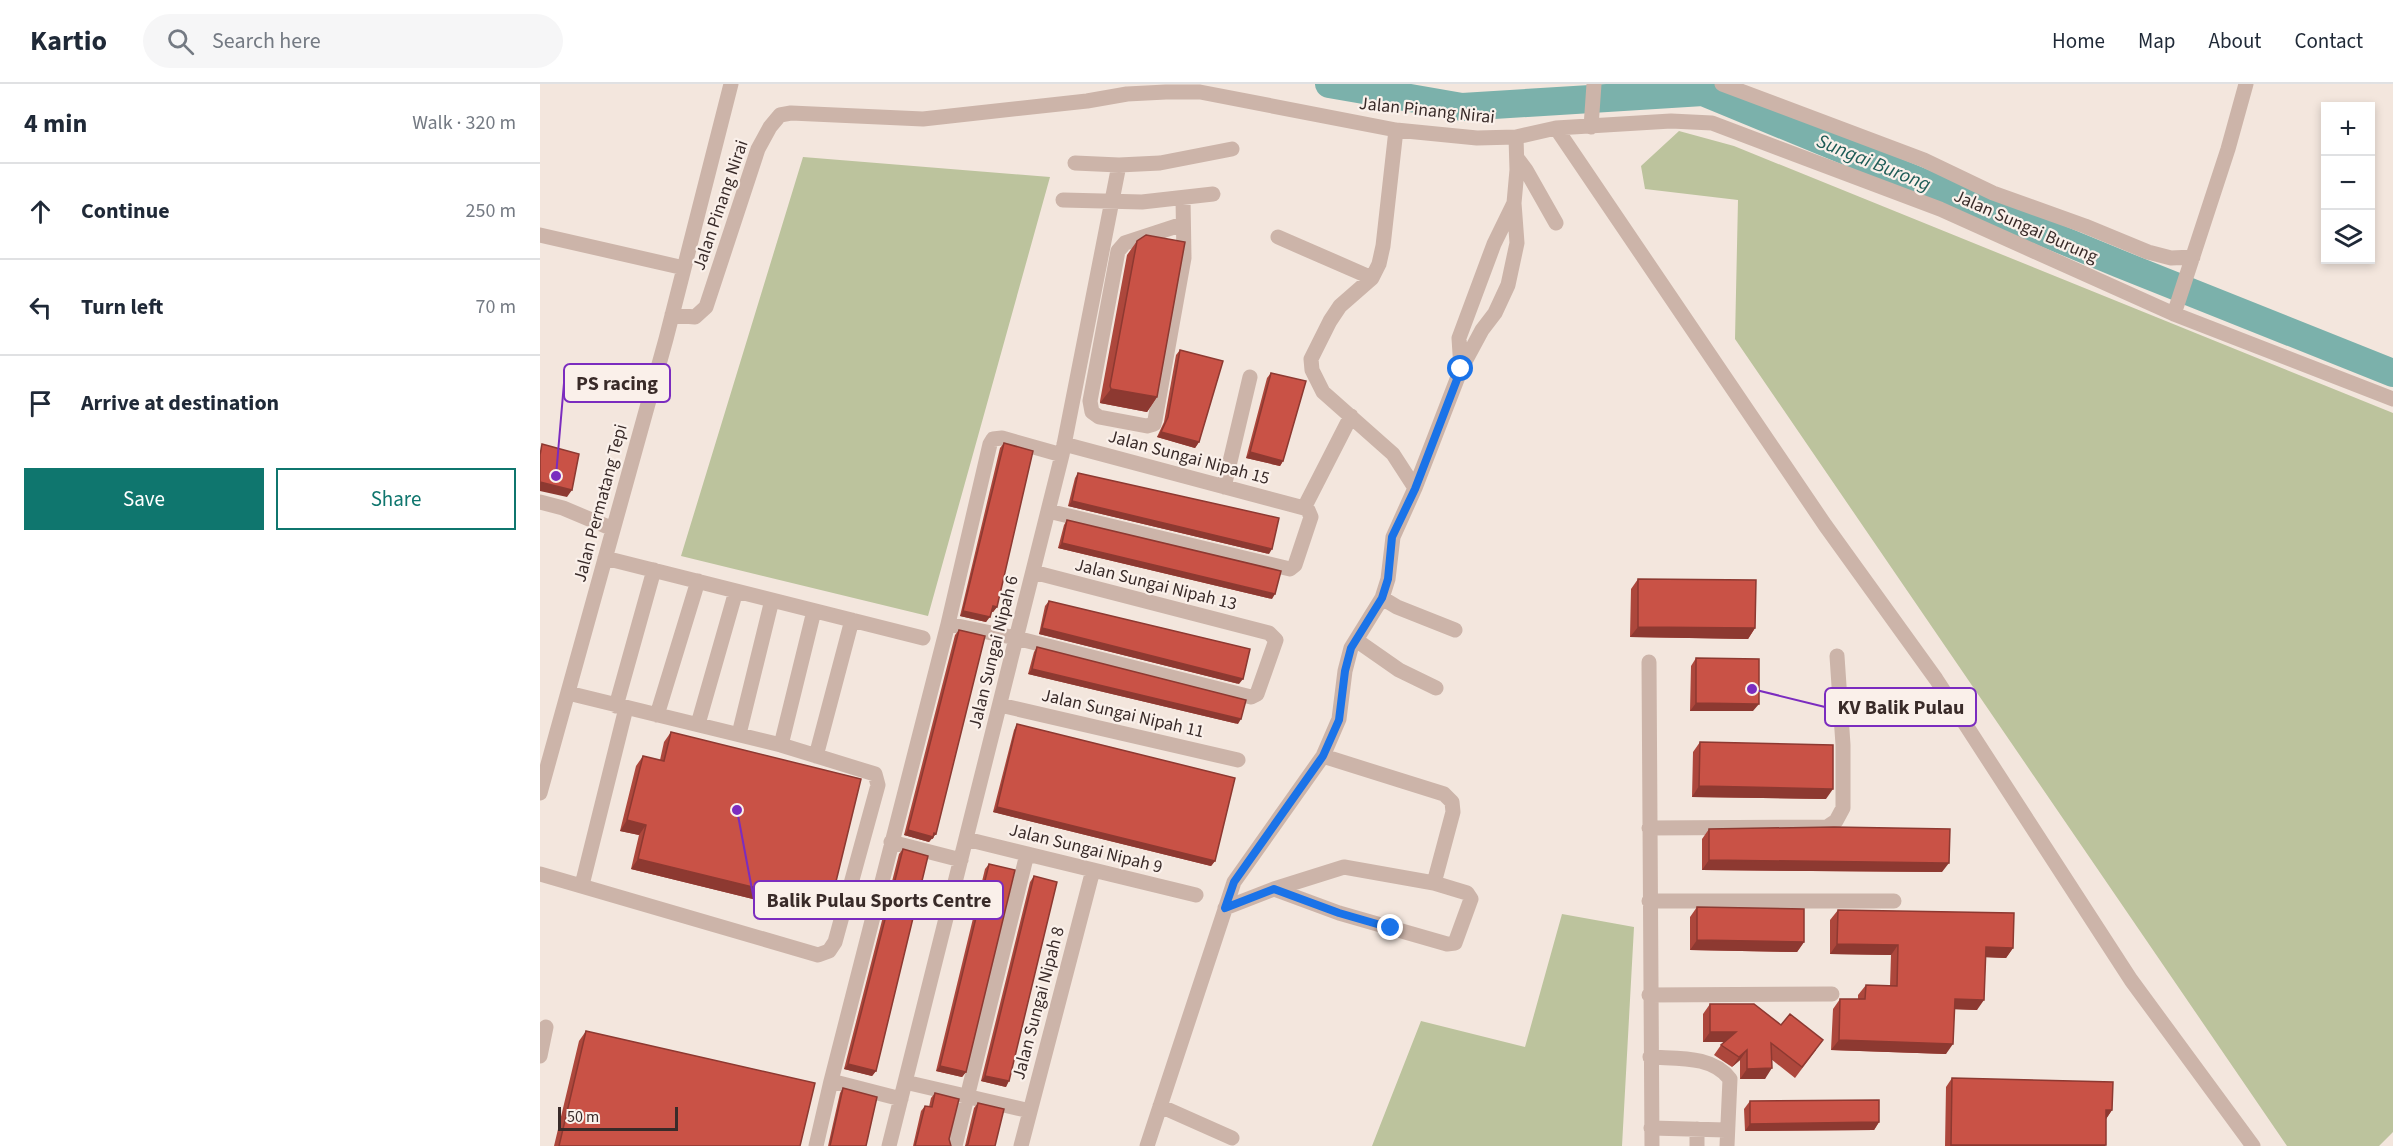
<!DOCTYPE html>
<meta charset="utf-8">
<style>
body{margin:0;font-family:"Source Sans 3",sans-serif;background:#f6f6f7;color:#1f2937}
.controls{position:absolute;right:18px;top:18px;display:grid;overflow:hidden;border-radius:0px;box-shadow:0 3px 9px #0003}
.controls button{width:54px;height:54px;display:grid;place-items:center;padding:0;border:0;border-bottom:2px solid #e0e1e3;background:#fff;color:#1f2937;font:30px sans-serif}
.scale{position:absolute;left:18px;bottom:15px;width:120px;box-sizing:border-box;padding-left:6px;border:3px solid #392b29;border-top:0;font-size:16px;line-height:21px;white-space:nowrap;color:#392b29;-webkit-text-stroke:4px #faf0ea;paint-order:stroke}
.stop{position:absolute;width:18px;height:18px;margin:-14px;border:4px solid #1a73e8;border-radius:50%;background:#fff}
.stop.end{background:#1a73e8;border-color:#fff;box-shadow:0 2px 6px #0008}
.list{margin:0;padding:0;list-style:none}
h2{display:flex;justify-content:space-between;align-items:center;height:78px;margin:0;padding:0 24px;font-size:26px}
h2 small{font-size:20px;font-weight:400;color:#747a83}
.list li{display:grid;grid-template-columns:39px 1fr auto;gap:18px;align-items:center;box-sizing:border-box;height:96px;padding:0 24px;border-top:2px solid #e0e1e3}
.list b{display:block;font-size:22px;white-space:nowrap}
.list em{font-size:20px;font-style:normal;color:#747a83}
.actions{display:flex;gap:12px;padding:18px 24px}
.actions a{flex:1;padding:14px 0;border:2px solid #0f766e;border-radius:0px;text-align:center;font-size:21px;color:#0f766e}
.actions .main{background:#0f766e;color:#fff}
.icon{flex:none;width:33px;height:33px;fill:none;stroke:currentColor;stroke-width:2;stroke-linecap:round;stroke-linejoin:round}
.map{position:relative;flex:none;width:1853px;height:1062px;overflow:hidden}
header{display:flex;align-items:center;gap:36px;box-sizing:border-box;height:84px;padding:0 30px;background:#fff;border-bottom:2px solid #e0e1e3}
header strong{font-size:28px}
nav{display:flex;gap:33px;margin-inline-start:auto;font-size:21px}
.search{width:420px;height:54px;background:#f6f6f7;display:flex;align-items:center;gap:15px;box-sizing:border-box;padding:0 21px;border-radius:33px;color:#747a83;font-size:22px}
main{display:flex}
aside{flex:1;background:#fff}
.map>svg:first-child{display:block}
.green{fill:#bcc39d}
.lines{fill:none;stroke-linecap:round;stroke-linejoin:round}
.river{stroke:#7bb1ab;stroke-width:28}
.minor{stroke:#ccb4a9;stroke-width:15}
.wall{fill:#ad473c}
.shaded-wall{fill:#8d3931}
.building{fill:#c95246;stroke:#8d3931;stroke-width:1.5}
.route{stroke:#1a73e8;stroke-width:8}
.labels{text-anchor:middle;stroke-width:4.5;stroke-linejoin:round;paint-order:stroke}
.street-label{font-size:18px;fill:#392b29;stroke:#faf0ea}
.water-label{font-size:20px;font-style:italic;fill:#1d5b56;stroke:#faf0ea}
.leader{fill:none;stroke:#7b2cbf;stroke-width:2}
.callout-dot{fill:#7b2cbf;stroke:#faf0ea;stroke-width:2}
.callout{fill:#faf0ea;stroke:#7b2cbf;stroke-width:2}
.callout-label{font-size:20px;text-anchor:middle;font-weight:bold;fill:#392b29}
</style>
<header>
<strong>Kartio</strong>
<div class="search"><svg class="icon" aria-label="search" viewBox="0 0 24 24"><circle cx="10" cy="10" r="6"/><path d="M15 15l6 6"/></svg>Search here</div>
<nav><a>Home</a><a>Map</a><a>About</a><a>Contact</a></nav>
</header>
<main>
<aside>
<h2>4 min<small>Walk · 320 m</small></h2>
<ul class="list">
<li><svg class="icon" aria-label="ahead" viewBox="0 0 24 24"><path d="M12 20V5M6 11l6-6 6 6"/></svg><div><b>Continue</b></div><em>250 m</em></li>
<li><svg class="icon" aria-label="left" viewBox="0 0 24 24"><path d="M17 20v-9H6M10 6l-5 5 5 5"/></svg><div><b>Turn left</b></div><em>70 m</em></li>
<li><svg class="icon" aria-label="arrive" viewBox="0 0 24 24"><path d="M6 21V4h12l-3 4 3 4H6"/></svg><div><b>Arrive at destination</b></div></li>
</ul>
<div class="actions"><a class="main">Save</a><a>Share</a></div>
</aside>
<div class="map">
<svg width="1853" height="1062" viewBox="0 0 1853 1062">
<rect width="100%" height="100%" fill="#f3e6dd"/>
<path class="green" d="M 1139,47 L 1194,62 L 1853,329 L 1853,1048 L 1839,1062 L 1747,1062 L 1195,255 L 1198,116 L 1105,105 L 1101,82 Z
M 263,73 L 510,93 L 388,532 L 141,472 Z
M 1022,830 L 1094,843 L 1082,1062 L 832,1062 L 881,937 L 985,963 Z"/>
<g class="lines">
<path class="river" d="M 789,0 L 922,23 L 1163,8 L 1580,180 L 1853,289"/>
<path class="minor" d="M 1182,0 L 1384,76 L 1453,109 L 1545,142 L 1608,168 L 1631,174 L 1653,173
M 1051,43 L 1054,0
M 1016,44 L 1285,441 L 1396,595 L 1591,896 L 1713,1062
M 856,46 L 843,162 L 839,180 L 832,194 L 800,222 L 790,237 L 771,275 L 772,286 L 783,308 L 853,370 L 875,404
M 977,74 L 986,86 L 1016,139
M 535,79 L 579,81 L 620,79 L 692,65
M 643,114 L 644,174 L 615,336 L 614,340 L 607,342 L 559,333 L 552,328 L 550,317 L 578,167 L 585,159 L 643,140
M 523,116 L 602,118 L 673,110
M 0,151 L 144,184
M 738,153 L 832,194
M 1634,230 L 1688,65 L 1706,0
M 132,231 L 155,233 L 166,223 L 218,65 L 230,43 L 240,31 L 251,29 L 383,35 L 547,17 L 587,10 L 626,8 L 660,8 L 856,46 L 937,54 L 976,53 L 1016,44 L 1131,37 L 1172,39 L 1400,125 L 1634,230 L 1853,315
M 921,285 L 919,254 L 954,160 L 974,119
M 684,403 L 710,293
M 0,418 L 23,424 L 73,445
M 764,424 L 811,332
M 508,427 L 750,485 L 755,481 L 771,433 L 768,426 L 764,424 L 524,360
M 65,474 L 383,554
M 842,514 L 857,523 L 915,546
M 408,540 L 476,554 L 711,613 L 717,610 L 736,556 L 729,549 L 493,488
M 816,556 L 859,586 L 896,604
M 1109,578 L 1112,1062
M 460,621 L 698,676
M 76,622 L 114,486
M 117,631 L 158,497
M 158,640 L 196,507
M 199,650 L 232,516
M 241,661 L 274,527
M 276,672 L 312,536
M 783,672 L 904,710 L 912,718 L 913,728 L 894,799
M 0,709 L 126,255 L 191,0
M 1109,744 L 1287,743 L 1296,737 L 1303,724 L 1303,661 L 1297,572
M 426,755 L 656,811
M 351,758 L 421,776
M 0,790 L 278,871 L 289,867 L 295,858 L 338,701 L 335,690 L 241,661 L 28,609
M 42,801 L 86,624
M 1109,817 L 1354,817
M 685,824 L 734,805 L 804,783 L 894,799 L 927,809 L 931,815 L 915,859 L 907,860 L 799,829 L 734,805
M 1109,911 L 1292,910
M 0,972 L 6,943
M 1110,973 C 1137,975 1172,971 1190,995 L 1187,1062
M 291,997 L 408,540 L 450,360 L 453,355 L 462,354 L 522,371
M 365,998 L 490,1027
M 620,1022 L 692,1054
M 1111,1044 L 1186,1046
M 276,1062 L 291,997 L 361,1015
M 349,1062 L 522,371 L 579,81
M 415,1062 L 487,770
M 481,1062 L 553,786
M 607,1062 L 694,798 L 783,672 L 799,635 L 805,587 L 811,564 L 842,514 L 848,495 L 853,453 L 875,404 L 921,285 L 942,246 L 955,229 L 968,201 L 977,159 L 974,119 L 977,86 L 976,53
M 1157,1062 L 1157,1045"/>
</g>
<path class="wall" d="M 597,157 L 617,313 L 607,328 L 560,319 L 560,317 L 587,171 Z
M 640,266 L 659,358 L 655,364 L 617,353 L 624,338 L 636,271 Z
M 731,289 L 743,377 L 740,382 L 706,374 L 727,294 Z
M 464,359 L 457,523 L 453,528 L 451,528 L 446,538 L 420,532 L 460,364 Z
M 538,389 L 729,470 L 528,422 L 535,394 Z
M 527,436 L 732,515 L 518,464 L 524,441 Z
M 1098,495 L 1215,544 L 1208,555 L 1090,553 L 1091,505 Z
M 509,517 L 699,600 L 499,550 L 505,522 Z
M 419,546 L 393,755 L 391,755 L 389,758 L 364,751 L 415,551 Z
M 497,563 L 698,640 L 488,590 L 494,568 Z
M 1156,574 L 1213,627 L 1150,627 L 1151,582 Z
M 477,640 L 675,777 L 671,782 L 453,728 L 474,646 Z
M 131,648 L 290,822 L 282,832 L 91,785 L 99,751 L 80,747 L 96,682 L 103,672 L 120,676 L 124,658 Z
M 1160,658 L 1286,715 L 1152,713 L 1153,668 Z
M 1169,745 L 1402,788 L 1162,786 L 1162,755 Z
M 363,765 L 336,987 L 332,992 L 304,985 L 359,770 Z
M 449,780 L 426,988 L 422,993 L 396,987 L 445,785 Z
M 494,792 L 466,1003 L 441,997 L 490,798 Z
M 1157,823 L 1264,858 L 1257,868 L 1150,866 L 1150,833 Z
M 1298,826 L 1473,864 L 1466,874 L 1446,873 L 1437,926 L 1414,925 L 1406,970 L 1291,966 L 1293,925 L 1300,915 L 1318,915 L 1318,911 L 1326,901 L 1350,902 L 1351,871 L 1290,870 L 1290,836 Z
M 1170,920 L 1241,941 L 1276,966 L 1255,994 L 1231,975 L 1225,995 L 1200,995 L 1200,976 L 1192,983 L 1174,971 L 1181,961 L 1184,958 L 1163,958 L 1163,930 Z
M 46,947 L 260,1062 L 14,1062 L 39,957 Z
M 1412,994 L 1572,1026 L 1566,1035 L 1565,1062 L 1405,1062 L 1406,1003 Z
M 303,1004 L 326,1062 L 288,1062 L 300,1009 Z
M 395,1009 L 411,1062 L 373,1062 L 381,1027 L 385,1022 L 389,1023 L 391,1014 Z
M 1210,1017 L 1339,1038 L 1334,1046 L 1205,1047 L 1204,1025 Z
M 438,1019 L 455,1062 L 425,1062 L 434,1024 Z"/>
<path class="shaded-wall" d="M 571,305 L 617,313 L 607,328 L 560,319 Z
M 621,348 L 659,358 L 655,364 L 617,353 Z
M 710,368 L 743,377 L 740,382 L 706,374 Z
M 0,398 L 32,406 L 27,413 L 0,407 Z
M 532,417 L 732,465 L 729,470 L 528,422 Z
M 522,459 L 735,510 L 732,515 L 518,464 Z
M 453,522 L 457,523 L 453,528 L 449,527 Z
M 423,527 L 450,533 L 446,538 L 420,532 Z
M 1098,543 L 1215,544 L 1208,555 L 1090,553 Z
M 502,544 L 703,595 L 699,600 L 499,550 Z
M 492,585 L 701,635 L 698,640 L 488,590 Z
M 1156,619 L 1219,620 L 1213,627 L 1150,627 Z
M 1159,702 L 1293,705 L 1286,715 L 1152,713 Z
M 457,723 L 675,777 L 671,782 L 453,728 Z
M 87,736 L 106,741 L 99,751 L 80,747 Z
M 368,746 L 394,749 L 396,750 L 389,758 L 364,751 Z
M 98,775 L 290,822 L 282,832 L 91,785 Z
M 1169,776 L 1409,779 L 1402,788 L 1162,786 Z
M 1157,856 L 1264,858 L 1257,868 L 1150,866 Z
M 1297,860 L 1358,861 L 1351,871 L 1290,870 Z
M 1446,863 L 1473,864 L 1466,874 L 1439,873 Z
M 1415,915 L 1444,916 L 1437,926 L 1408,925 Z
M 1170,948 L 1196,948 L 1189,958 L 1163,958 Z
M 1299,956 L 1413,960 L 1406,970 L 1291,966 Z
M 1207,966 L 1200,976 L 1192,983 L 1199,973 Z
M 308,980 L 336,987 L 332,992 L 304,985 Z
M 400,982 L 426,988 L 422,993 L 396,987 Z
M 1232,984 L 1225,995 L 1200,995 L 1207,985 Z
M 445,992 L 469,997 L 466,1003 L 441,997 Z
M 1566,1026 L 1572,1026 L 1566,1035 Z
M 1339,1038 L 1334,1046 L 1205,1047 L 1210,1040 Z
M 1411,1061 L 1566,1061 L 1565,1062 L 1410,1062 Z"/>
<path class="building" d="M 606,151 L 645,158 L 617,313 L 571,305 L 570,302 L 597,157 Z
M 640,266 L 683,277 L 659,358 L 621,348 L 628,333 Z
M 731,289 L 766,297 L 743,377 L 710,368 Z
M 464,359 L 493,367 L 457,523 L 453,522 L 450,533 L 423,527 Z
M 2,360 L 39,370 L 32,406 L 0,398 L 0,371 Z
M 538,389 L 739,434 L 732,465 L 532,417 Z
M 527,436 L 741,487 L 735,510 L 522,459 Z
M 1098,495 L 1216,496 L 1215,544 L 1098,543 Z
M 509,517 L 710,565 L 703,595 L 502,544 Z
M 419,546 L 445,552 L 396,750 L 394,749 L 393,753 L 368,746 Z
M 497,563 L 706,616 L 701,635 L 492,585 Z
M 1156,574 L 1219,575 L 1219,620 L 1156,619 Z
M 477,640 L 695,694 L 675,777 L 457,723 Z
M 131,648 L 321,695 L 290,822 L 98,775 L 106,741 L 87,736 L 103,672 L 124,677 Z
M 1160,658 L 1293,661 L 1293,705 L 1159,702 Z
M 1294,743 L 1410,745 L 1409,779 L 1169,776 L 1169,745 Z
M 363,765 L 388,772 L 336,987 L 308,980 Z
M 449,780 L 475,786 L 426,988 L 400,982 Z
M 494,792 L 517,798 L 469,997 L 445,992 Z
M 1157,823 L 1264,825 L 1264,858 L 1157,856 Z
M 1298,826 L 1474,829 L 1473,864 L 1446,863 L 1444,916 L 1415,915 L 1413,960 L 1299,956 L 1300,915 L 1325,915 L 1326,901 L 1357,902 L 1358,861 L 1297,860 Z
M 1170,920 L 1214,920 L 1241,941 L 1250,930 L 1283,956 L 1262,983 L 1231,959 L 1232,984 L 1207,985 L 1207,966 L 1199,973 L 1181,961 L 1196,948 L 1170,948 Z
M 46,947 L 275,999 L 260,1062 L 19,1062 Z
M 1412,994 L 1573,998 L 1572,1026 L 1566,1026 L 1566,1061 L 1411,1061 Z
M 303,1004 L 337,1013 L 326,1062 L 290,1062 Z
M 395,1009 L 419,1015 L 409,1055 L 411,1062 L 375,1062 L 385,1022 L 392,1023 Z
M 1339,1016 L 1339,1038 L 1210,1040 L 1210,1017 Z
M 438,1019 L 464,1025 L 455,1062 L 426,1062 L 428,1060 Z"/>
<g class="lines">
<path class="route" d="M 851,844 L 799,829 L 734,805 L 685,824 L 694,798 L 783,672 L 799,636 L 805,587 L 811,564 L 842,514 L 848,495 L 852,453 L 875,405 L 921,285"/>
</g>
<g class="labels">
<g class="street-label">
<text transform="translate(887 26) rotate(6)" y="6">Jalan Pinang Nirai</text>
<text transform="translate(180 121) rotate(-71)" y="6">Jalan Pinang Nirai</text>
<text transform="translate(1486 142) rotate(24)" y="6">Jalan Sungai Burung</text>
<text transform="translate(649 373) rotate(15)" y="6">Jalan Sungai Nipah 15</text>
<text transform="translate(60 419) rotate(-75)" y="6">Jalan Permatang Tepi</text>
<text transform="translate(616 500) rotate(14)" y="6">Jalan Sungai Nipah 13</text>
<text transform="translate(453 568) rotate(-76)" y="6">Jalan Sungai Nipah 6</text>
<text transform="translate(583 629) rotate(13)" y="6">Jalan Sungai Nipah 11</text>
<text transform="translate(546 764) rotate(14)" y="6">Jalan Sungai Nipah 9</text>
<text transform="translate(498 919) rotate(-75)" y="6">Jalan Sungai Nipah 8</text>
</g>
<g class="water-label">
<text transform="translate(1334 78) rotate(22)" y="7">Sungai Burong</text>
</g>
</g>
<path class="leader" d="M16 392L24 299M1212 605L1285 623M197 726L214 816"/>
<g class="callout-dot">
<circle cx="16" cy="392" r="6"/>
<circle cx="1212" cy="605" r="6"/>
<circle cx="197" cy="726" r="6"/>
</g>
<g class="callout">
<rect x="24" y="280" width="106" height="38" rx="6"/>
<rect x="1285" y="604" width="151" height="38" rx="6"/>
<rect x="214" y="797" width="249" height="38" rx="6"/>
</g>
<g class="callout-label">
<text x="77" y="306">PS racing</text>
<text x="1361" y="630">KV Balik Pulau</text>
<text x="339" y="823">Balik Pulau Sports Centre</text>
</g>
</svg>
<div class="controls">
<button>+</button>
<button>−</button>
<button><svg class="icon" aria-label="layers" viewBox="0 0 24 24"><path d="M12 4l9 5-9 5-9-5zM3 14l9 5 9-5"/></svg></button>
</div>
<div class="scale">50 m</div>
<div class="stop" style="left:921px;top:285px"></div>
<div class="stop end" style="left:851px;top:844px"></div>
</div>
</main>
